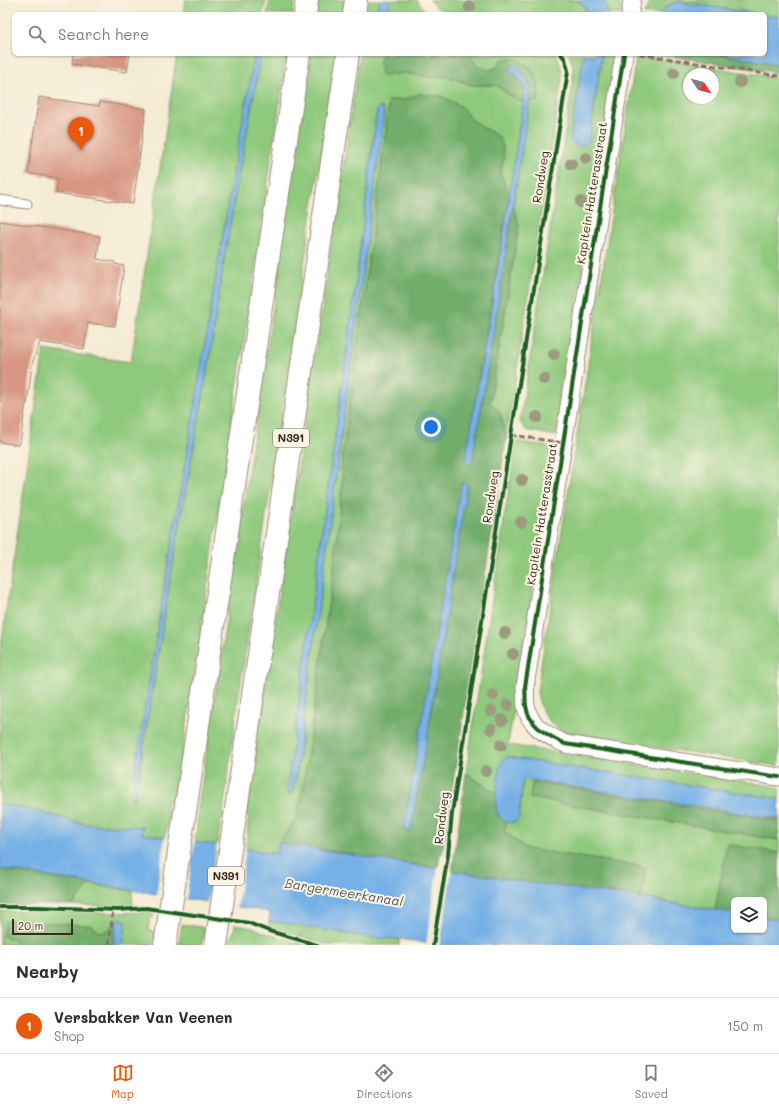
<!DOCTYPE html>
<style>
body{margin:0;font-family:Mali,sans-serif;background:#f2f2f3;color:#2b2b33}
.controls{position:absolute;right:12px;bottom:12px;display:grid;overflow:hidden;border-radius:6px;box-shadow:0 1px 3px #0004}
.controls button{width:36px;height:36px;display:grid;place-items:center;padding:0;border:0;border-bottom:1px solid #e1e1e2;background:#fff;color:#2b2b33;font:20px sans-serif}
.compass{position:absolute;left:683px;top:68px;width:36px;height:36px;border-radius:50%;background:#fff;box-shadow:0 1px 3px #0004;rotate:125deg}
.scale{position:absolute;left:12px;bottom:10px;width:61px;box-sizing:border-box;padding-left:4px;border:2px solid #3b2a1e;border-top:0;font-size:11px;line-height:14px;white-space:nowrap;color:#3b2a1e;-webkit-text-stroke:3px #fcf5e5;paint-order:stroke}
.you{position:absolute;left:431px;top:427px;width:14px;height:14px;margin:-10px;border:3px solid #fff;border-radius:50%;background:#1a73e8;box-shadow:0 0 0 6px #1a73e833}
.badge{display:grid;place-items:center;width:26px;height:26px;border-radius:50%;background:#ea580c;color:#fff;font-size:13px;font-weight:700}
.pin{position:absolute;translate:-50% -33px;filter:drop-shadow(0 1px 2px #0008)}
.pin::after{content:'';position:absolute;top:21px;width:14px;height:12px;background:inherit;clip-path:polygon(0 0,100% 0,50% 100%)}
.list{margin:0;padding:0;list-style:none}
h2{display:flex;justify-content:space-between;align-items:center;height:52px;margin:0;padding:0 16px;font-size:17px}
h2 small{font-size:13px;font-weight:400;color:#7c7c81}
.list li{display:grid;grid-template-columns:26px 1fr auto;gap:12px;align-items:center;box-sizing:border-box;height:56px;padding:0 16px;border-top:1px solid #e1e1e2}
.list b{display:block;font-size:15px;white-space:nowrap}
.list p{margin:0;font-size:13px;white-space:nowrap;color:#7c7c81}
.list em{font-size:13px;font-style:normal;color:#7c7c81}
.icon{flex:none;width:22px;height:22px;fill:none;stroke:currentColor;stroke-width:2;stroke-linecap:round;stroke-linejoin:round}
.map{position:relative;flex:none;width:779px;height:945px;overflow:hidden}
.search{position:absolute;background:#fff;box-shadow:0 1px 3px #0004;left:12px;right:12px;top:12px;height:44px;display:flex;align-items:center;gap:10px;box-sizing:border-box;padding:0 14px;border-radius:6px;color:#7c7c81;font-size:15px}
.sheet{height:108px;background:#fff}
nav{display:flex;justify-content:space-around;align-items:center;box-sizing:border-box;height:56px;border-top:1px solid #e1e1e2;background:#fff;font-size:11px;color:#7c7c81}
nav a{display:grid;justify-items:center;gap:2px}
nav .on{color:#ea580c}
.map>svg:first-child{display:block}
.green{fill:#8fc97d;stroke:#657a4e;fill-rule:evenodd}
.forest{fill:#73ad6c;stroke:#576c45;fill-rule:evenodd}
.water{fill:#75b0e6;stroke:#586d82}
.pier{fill:#f4ebd3}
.building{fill:#d79582}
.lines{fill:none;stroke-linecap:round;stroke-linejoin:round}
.service-casing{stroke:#988a78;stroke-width:11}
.minor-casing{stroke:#988a78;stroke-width:19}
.primary-casing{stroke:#988a78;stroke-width:24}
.service{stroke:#fff;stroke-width:9}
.minor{stroke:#fff;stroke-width:17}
.primary{stroke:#fff;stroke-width:22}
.quiet{stroke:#8d6e63;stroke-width:3;stroke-dasharray:6 3;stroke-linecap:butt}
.cycleway-casing{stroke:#fcf5e5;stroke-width:6}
.cycleway{stroke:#1b5e20;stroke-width:4}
.tree{fill:#9c9b7f}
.labels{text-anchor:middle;stroke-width:4;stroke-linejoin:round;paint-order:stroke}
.shield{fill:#fcf5e5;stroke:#75675a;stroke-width:1}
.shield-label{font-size:11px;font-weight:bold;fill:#3b2a1e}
.street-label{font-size:12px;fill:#3b2a1e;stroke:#fcf5e5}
.water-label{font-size:13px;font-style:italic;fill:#4f5964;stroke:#fcf5e5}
</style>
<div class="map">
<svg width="779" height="945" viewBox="0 0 779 945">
<rect width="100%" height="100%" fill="#fcf5e5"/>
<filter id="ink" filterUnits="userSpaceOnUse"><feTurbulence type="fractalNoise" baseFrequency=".025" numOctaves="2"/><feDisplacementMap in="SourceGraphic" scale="8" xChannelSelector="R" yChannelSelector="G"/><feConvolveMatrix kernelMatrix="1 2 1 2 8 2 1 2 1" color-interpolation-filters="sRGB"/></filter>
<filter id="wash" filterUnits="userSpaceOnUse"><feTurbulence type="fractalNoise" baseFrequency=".012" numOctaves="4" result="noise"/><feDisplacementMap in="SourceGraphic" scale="16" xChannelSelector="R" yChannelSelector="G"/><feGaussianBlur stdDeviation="0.9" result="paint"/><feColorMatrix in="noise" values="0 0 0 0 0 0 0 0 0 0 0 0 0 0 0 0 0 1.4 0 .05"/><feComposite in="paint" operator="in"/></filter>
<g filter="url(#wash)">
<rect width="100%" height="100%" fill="#f4ebd3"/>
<path class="green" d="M 185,0 L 266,0 L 263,14 L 183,14 Z
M 270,0 L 295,0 L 293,14 L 267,14 Z
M 319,0 L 344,0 L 342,14 L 317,14 Z
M 368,0 L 379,0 L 377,14 L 366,14 Z
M 390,0 L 417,0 L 424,10 L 428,14 L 388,14 Z
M 430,0 L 576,0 C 582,3 586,8 588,14 L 448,14 L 436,7 Z
M 605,0 L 619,0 L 621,14 L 608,14 Z
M 652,0 L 779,0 L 779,17 L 765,15 L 765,14 L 759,14 L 680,2 C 671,4 665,6 660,14 L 644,14 L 649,4 Z
M 177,54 L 255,54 L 217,269 L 203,358 L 158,625 L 132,799 L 135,799 L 175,550 L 210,357 L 223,266 L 238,178 L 256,83 L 260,54 L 287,54 L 175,802 L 167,801 L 166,813 L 169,814 L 165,837 L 142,834 L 143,827 L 85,824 L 23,808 L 0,804 L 0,653 L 44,350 L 131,362 Z
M 311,54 L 336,54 L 237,707 L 222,820 L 221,820 L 217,846 L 195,842 L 198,817 L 197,816 Z
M 360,54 L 383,54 L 381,57 L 382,76 L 404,73 L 428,77 L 449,77 L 471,85 L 496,85 L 509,95 L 523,103 L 509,196 L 500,172 L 504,159 L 503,146 L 498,136 L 480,126 L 468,116 L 461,106 L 420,94 L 403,100 L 389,100 L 386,130 L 342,459 L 342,484 L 335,558 L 303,788 L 300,805 L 295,818 L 290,828 L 279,843 L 277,854 L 246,849 L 249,815 L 246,815 ZM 379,108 L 383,109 L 384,115 L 296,777 L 290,768 L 356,282 L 377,110 Z
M 470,54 L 556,54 C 560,62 562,69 562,78 L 506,440 L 501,416 L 490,403 L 519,226 L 513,207 L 529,102 L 538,101 L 539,93 L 537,78 L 530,67 L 496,68 L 488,70 C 479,66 474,64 470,54 Z
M 569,54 L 584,54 L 573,121 L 571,140 C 577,148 582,148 589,142 L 602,54 L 616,54 L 556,436 L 526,430 L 524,428 L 520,422 L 573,81 L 573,66 Z
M 640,56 L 779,78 L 779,766 L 576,735 C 551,728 541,717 537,691 L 636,58 ZM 689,74 L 713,74 L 713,98 L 689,98 Z
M 516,441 L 555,448 L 508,745 L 779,787 L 779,799 L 507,757 L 500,767 L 497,794 L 466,773 Z
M 523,779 L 779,819 L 779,821 L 686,807 L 530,798 L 779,840 L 779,853 L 728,845 L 715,910 L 641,898 L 646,867 L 527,849 L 504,831 L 507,822 C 512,823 516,822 519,818 Z
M 90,884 L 132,891 L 133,906 L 121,907 L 73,905 Z
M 0,911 L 73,911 L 121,913 L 141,912 L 154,912 L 153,918 L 150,917 L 148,930 L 155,932 L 153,945 L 123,945 L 126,923 L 123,919 L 117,919 L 116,922 L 107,931 L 99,932 L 61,924 L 5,921 L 3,936 L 12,939 L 17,945 L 0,945 Z
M 269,921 L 374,938 L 400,939 L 399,945 L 327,945 L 268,926 Z
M 182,924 L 205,928 L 202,945 L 179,945 Z
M 235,924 L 256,929 L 269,934 L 305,945 L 227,945 L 227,942 L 234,932 Z"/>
<path class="forest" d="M 383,54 L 470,54 C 474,64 479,66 488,70 L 496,68 L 502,59 L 518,59 L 530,67 L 537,78 L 539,93 L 538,101 L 529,102 C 532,86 529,81 518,69 L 515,75 C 527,86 525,88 523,103 L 509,95 L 496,85 L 471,85 L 449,77 L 428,77 L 404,73 L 382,76 C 379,69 378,60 383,54 Z
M 655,54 L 719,54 L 779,64 L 779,73 Z
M 420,94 L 441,96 L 461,106 L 468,116 L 480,126 L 498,136 L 503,146 L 504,159 L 500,172 L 509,196 L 467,450 L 474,452 L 513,207 L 519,226 L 490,403 C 503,409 503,428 506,440 L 442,854 L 440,854 L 438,868 L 279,843 C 282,838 287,833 290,828 C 297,816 300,802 303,788 L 335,558 L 342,484 L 342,459 L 386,130 L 389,100 L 403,100 ZM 462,483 L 467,485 L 424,757 L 419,781 L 404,828 Z
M 466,773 L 497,794 C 497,805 494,817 507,822 L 504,831 L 527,849 L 646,867 L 641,898 L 452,871 Z
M 532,782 L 779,821 L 779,840 L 530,798 Z
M 727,844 L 779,853 L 779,920 L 764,918 L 764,900 L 734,900 L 734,913 L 715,910 Z
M 0,869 L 90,884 L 73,905 L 0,905 Z
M 5,921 L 91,925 L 99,932 L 107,931 L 116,922 L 113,945 L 17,945 L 12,939 L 3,936 Z"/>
<path class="water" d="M 379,0 L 390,0 L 388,14 L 377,14 Z
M 576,0 L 605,0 L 608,14 L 588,14 C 586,7 582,3 576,0 Z
M 676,2 L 680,2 L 759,14 L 660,14 L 666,7 Z
M 765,15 L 779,17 L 779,64 L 719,54 L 765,54 Z
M 255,54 L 260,54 L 256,83 L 238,178 L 223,266 L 210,357 L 175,550 L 135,797 L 135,799 L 133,799 L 131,797 C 150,670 172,543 193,416 C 213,295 232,174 255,54 Z
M 584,54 L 602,54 L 589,142 C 582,149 574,147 570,138 Z
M 513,65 C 526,72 530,83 530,97 L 490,354 L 472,462 L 470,465 L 467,462 L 467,450 L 502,243 L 525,89 L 522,82 L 509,70 L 511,66 Z
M 380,107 L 383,108 L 384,115 L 296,777 L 293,790 L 291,793 L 288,794 L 287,792 L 290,768 L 356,282 L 377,110 Z
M 464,482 L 466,483 L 467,485 L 424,757 L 419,781 L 411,830 L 408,832 L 405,831 L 404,828 L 461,485 Z
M 507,757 L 779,799 L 779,819 L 523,779 L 519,818 C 516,822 513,823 508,822 C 502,820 499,817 497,811 C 495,805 498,774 500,767 L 502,762 Z
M 0,804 L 23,808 L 85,824 L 143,827 L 142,834 L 277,854 L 279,843 L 452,871 L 641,898 L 734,913 L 734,930 L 764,930 L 764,918 L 779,920 L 779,945 L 440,945 L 400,939 L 374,938 L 269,921 L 270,912 L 0,869 Z
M 120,918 L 125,921 L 126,923 L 123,945 L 113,945 L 116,922 L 117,919 Z"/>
<path class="pier" d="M 165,835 L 195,840 L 186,901 L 156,897 Z
M 217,844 L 246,847 L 237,909 L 207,904 Z
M 438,866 L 452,869 L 440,945 L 426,945 Z"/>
<g id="blocks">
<path class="building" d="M 73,54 L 130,54 L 127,72 L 72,64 Z
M 39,97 L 99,106 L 100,102 L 146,109 L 133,204 L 56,193 L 58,178 L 28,173 Z
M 0,221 L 100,236 L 97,259 L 115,262 L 115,264 L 124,266 L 115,326 L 88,323 L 84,349 L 40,342 L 32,364 L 27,404 L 26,403 L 20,443 L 18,443 L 18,445 L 0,442 Z"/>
</g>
</g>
<g filter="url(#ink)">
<use href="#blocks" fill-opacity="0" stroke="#988a78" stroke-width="1"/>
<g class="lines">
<g class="service-casing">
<path id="service" d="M 0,200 L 27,204"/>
</g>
<g class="minor-casing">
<path id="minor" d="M 630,14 L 632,0
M 624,54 L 525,687 C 526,693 525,700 526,706 C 529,727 548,735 565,744 L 779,777"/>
</g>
<g class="primary-casing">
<path id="primary" d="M 305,14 L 307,0
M 354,14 L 356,0
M 165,945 L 299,54
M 216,945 L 348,54"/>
</g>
<use href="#service" class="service"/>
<use href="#minor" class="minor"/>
<use href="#primary" class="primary"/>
<path class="quiet" d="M 640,54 L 779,76
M 511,435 L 564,443
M 109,945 L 113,910"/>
<g class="cycleway-casing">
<path id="cycleway" d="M 624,54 L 525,687 C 526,693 525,700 526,706 C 529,727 548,735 565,744 L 779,777
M 0,907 L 37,907 L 119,910 L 146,908 L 249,923 L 269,931 L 317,945
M 433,945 L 448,855 L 452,813 L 568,71 L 565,59 L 561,54"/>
</g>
<use href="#cycleway" class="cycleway"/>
</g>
<g class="tree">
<circle cx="470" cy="7" r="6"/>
<circle cx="674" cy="73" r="6"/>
<circle cx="740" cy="82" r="6"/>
<circle cx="586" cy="158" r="6"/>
<circle cx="571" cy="164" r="6"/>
<circle cx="581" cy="202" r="6"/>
<circle cx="554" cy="354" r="6"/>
<circle cx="544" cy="379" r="6"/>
<circle cx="537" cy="417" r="6"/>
<circle cx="522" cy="480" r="6"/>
<circle cx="521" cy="522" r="6"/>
<circle cx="505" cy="633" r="6"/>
<circle cx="513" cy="654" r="6"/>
<circle cx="493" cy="695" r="6"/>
<circle cx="508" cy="705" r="6"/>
<circle cx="491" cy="711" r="6"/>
<circle cx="502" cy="720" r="6"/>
<circle cx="491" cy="729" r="6"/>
<circle cx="501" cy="745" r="6"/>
<circle cx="486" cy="771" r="6"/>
</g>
</g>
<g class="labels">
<g class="shield">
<rect x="273" y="429" width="36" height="18" rx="3"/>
<rect x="208" y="867" width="36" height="18" rx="3"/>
</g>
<g class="shield-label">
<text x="291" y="442">N391</text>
<text x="226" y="880">N391</text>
</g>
<g class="street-label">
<text transform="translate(541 177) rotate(-81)" y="4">Rondweg</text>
<text transform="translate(592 193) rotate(-81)" y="4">Kapitein Hatterasstraat</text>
<text transform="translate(491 497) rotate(-81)" y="4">Rondweg</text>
<text transform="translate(542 514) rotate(-81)" y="4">Kapitein Hatterasstraat</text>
<text transform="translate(442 818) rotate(-83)" y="4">Rondweg</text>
</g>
<g class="water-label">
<text transform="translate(344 892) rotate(9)" y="5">Bargermeerkanaal</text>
</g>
</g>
</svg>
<div class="controls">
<button><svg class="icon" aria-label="layers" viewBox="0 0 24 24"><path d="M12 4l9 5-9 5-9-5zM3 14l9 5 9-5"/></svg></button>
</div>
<svg class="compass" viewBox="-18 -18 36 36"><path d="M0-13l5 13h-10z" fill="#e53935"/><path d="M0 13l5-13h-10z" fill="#7c7c81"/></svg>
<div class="scale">20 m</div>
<div class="you"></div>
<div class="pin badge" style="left:81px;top:150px">1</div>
<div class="search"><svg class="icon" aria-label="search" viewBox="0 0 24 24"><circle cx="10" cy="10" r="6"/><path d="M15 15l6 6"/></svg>Search here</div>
</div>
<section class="sheet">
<h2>Nearby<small></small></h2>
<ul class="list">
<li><span class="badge">1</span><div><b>Versbakker Van Veenen</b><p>Shop</p></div><em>150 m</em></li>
</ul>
</section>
<nav>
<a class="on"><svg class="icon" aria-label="map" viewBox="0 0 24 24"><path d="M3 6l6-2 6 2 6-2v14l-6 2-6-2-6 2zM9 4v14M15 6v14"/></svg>Map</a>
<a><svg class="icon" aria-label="directions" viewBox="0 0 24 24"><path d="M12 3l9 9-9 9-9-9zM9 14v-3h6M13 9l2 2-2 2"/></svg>Directions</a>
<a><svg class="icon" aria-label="saved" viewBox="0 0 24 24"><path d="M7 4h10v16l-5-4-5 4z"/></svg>Saved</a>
</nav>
